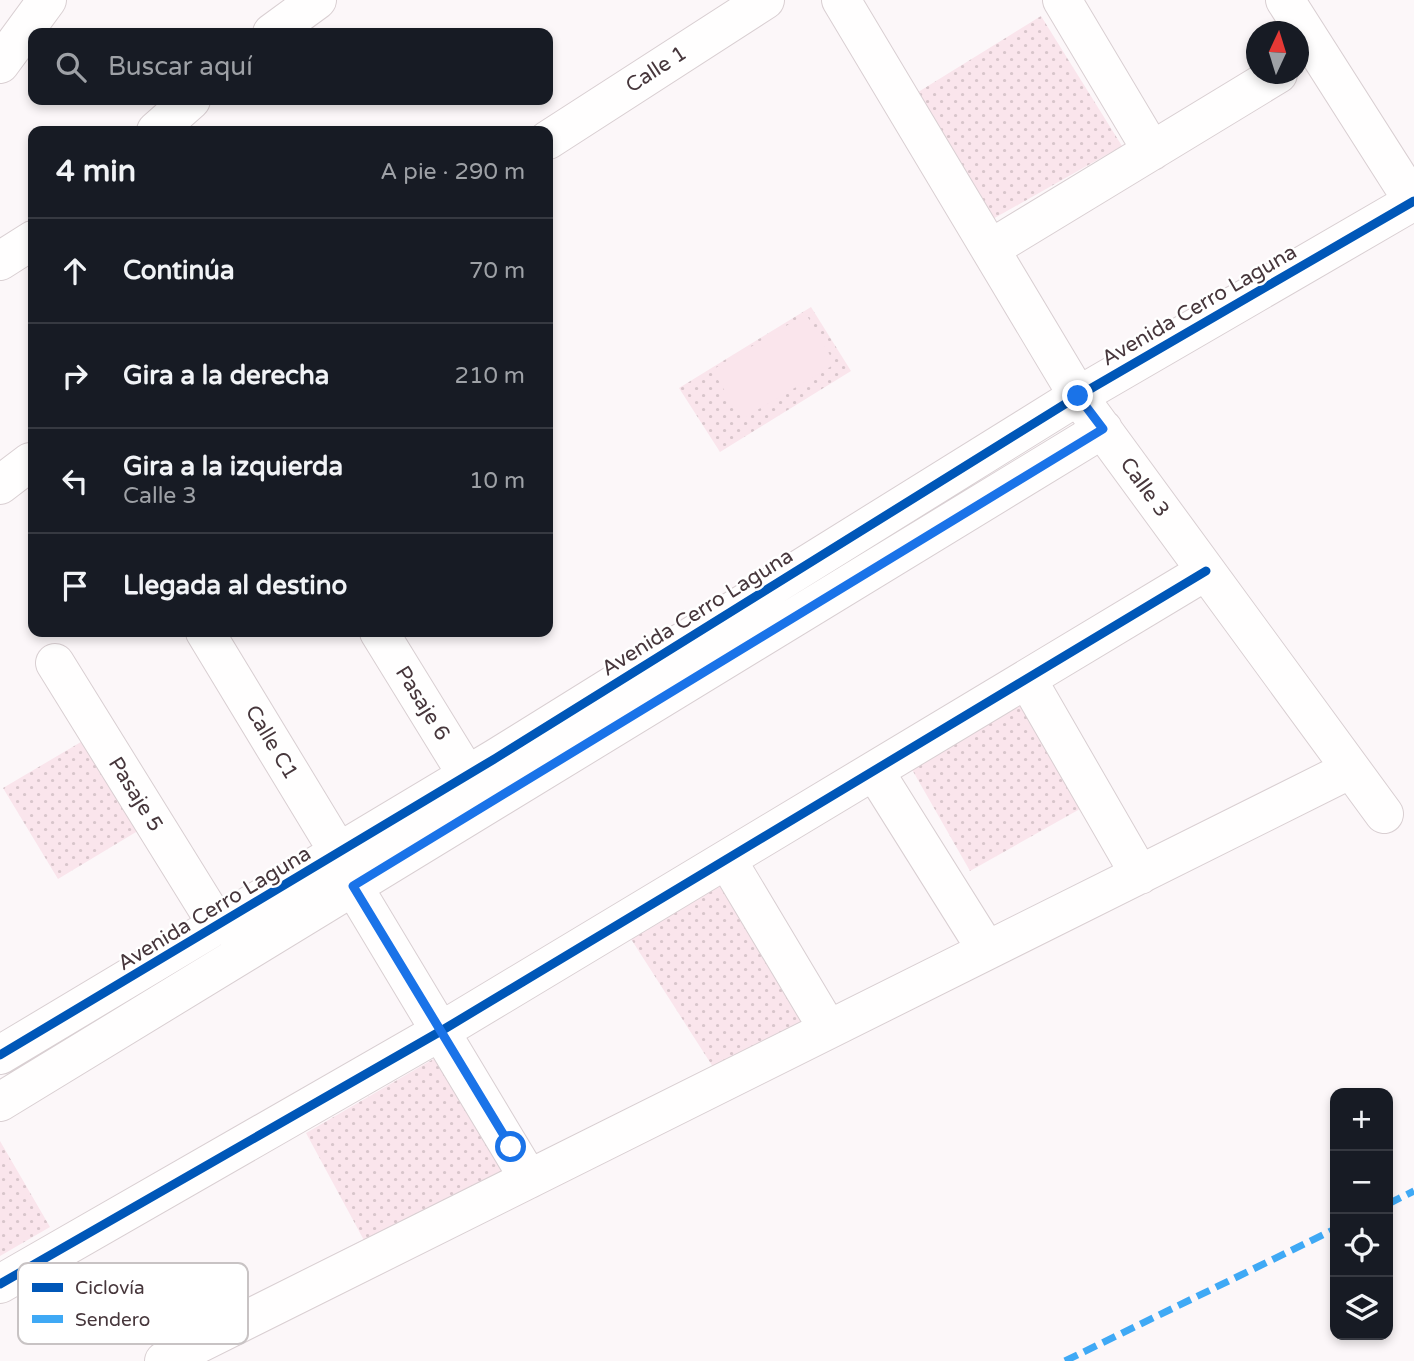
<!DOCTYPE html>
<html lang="es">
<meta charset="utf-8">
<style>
body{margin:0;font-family:"Varela Round",sans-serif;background:#20242c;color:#f1f3f6}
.controls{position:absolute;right:21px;bottom:21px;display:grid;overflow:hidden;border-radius:14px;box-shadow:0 4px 10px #0003}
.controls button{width:63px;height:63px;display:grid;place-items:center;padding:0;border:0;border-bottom:2px solid #363941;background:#171b24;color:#f1f3f6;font:35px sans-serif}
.compass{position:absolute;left:1246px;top:21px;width:63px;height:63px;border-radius:50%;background:#171b24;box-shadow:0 4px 10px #0003;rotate:4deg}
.stop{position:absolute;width:21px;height:21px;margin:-16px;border:5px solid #1a73e8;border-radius:50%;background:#fff}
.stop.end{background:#1a73e8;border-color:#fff;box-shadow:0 2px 7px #0008}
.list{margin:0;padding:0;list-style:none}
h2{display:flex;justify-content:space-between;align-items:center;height:91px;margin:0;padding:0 28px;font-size:30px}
h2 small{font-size:23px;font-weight:400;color:#9ea1a6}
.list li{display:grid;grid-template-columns:46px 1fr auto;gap:21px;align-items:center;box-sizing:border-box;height:105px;padding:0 28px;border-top:2px solid #363941}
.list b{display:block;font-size:26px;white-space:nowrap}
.list p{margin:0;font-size:23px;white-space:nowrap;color:#9ea1a6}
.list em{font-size:23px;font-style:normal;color:#9ea1a6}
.icon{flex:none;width:38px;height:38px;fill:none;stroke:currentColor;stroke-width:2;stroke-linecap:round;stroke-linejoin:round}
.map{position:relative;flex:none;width:1414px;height:1361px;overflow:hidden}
.search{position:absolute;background:#171b24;box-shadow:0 4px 10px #0003;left:28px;top:28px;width:525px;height:77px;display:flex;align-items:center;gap:18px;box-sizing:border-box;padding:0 24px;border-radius:14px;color:#9ea1a6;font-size:26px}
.panel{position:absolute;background:#171b24;box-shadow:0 4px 10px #0003;left:28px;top:126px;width:525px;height:511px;border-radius:14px}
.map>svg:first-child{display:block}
.park{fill:url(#park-dots)}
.pitch{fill:#fae5ec}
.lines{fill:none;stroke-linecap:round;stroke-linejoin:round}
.minor-casing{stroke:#d9cfd2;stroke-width:40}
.minor{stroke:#fffefe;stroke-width:38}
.quiet{stroke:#3fa9f5;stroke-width:7;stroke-dasharray:14 7;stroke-linecap:butt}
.cycleway-casing{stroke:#fff;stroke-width:13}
.cycleway{stroke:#0057b8;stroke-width:9}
.route{stroke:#1a73e8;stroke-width:9}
.labels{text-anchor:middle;stroke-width:5;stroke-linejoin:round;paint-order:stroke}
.street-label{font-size:21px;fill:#47373c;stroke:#fff}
.key{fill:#fff;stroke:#c8c3c4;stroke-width:2}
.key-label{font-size:19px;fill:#47373c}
</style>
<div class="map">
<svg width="1414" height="1361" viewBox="0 0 1414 1361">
<defs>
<pattern id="park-dots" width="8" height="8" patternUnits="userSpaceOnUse" patternTransform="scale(1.75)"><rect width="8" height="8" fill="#fae5ec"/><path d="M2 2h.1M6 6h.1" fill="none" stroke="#d8c5cb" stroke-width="1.8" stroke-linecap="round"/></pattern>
</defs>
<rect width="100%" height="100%" fill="#fcf7f9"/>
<path class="park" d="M 1041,16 L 1122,146 L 991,220 L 915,94 Z
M 811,307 L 851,371 L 720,452 L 679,388 Z
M 1026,701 L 1087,805 L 970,871 L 910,766 Z
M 86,739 L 141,829 L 58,879 L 3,788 Z
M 729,879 L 810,1019 L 713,1067 L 631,939 Z
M 442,1054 L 511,1169 L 366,1244 L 306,1133 Z
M 0,1141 L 50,1227 L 0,1256 Z"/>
<path class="pitch" d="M 806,314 L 835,364 L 742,419 L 712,370 Z"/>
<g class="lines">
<g class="minor-casing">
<path id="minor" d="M 841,0 L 1078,396 L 1384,814
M 1062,0 L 1152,151
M 1285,0 L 1413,201
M 272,33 L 317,0
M 0,64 L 47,0
M 156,131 L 191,100
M 548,140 L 765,0
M 990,249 L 1278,74
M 0,261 L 33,240
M 0,485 L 30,462
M 205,632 L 339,853
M 379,632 L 467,775
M 55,663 L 218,926
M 1027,679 L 1140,875
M 875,772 L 986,949
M 727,860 L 828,1029
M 353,886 L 529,1179
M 0,1055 L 496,758 L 1078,396 L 1414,201
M 0,1102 L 1103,429
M 0,1284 L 441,1031 L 1206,571
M 164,1361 L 1351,769"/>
</g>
<use href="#minor" class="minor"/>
<path class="quiet" d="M 1388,1204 L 1414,1191
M 1065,1361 L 1335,1229"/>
<g class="cycleway-casing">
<path id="cycleway" d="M 0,1055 L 496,758 L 1078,396 L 1414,201
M 0,1284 L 441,1031 L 1206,571"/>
</g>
<use href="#cycleway" class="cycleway"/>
</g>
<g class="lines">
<path class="route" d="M 511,1147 L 353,886 L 1103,429 L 1078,396"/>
</g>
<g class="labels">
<g class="street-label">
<text transform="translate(656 69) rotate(-33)" y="7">Calle 1</text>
<text transform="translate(1199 305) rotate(-30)" y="7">Avenida Cerro Laguna</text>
<text transform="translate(1145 487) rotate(54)" y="7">Calle 3</text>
<text transform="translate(697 612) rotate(-32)" y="7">Avenida Cerro Laguna</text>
<text transform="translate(423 703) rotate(58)" y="7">Pasaje 6</text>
<text transform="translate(272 742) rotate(59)" y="7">Calle C1</text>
<text transform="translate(136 794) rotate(58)" y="7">Pasaje 5</text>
<text transform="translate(214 908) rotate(-31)" y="7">Avenida Cerro Laguna</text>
</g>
</g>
<rect x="18" y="1263" width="230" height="81" rx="10" class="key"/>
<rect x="32" y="1283" width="31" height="9" fill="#0057b8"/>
<rect x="32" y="1315" width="31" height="8" fill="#3fa9f5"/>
<g class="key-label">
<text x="75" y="1294">Ciclovía</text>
<text x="75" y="1326">Sendero</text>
</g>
</svg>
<div class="controls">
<button>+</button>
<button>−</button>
<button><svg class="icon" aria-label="locate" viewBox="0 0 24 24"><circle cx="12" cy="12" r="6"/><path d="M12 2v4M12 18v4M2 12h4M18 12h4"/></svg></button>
<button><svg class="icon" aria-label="layers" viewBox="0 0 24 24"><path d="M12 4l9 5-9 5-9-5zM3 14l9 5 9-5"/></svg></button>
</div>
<svg class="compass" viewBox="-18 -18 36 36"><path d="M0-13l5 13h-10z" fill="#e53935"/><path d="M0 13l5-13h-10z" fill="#9ea1a6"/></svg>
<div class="stop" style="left:511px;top:1147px"></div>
<div class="stop end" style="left:1078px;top:396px"></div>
<div class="search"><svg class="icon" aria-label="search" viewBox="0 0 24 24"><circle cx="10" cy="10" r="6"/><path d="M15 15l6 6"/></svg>Buscar aquí</div>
<section class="panel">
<h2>4 min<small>A pie · 290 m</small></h2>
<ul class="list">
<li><svg class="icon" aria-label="ahead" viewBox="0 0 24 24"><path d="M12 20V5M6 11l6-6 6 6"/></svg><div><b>Continúa</b></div><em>70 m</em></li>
<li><svg class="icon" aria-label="right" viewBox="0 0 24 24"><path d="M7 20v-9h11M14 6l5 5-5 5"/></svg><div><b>Gira a la derecha</b></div><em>210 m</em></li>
<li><svg class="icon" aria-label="left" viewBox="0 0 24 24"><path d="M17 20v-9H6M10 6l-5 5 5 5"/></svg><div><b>Gira a la izquierda</b><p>Calle 3</p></div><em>10 m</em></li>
<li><svg class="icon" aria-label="arrive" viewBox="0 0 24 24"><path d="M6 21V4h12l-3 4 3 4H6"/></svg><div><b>Llegada al destino</b></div></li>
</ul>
</section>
</div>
